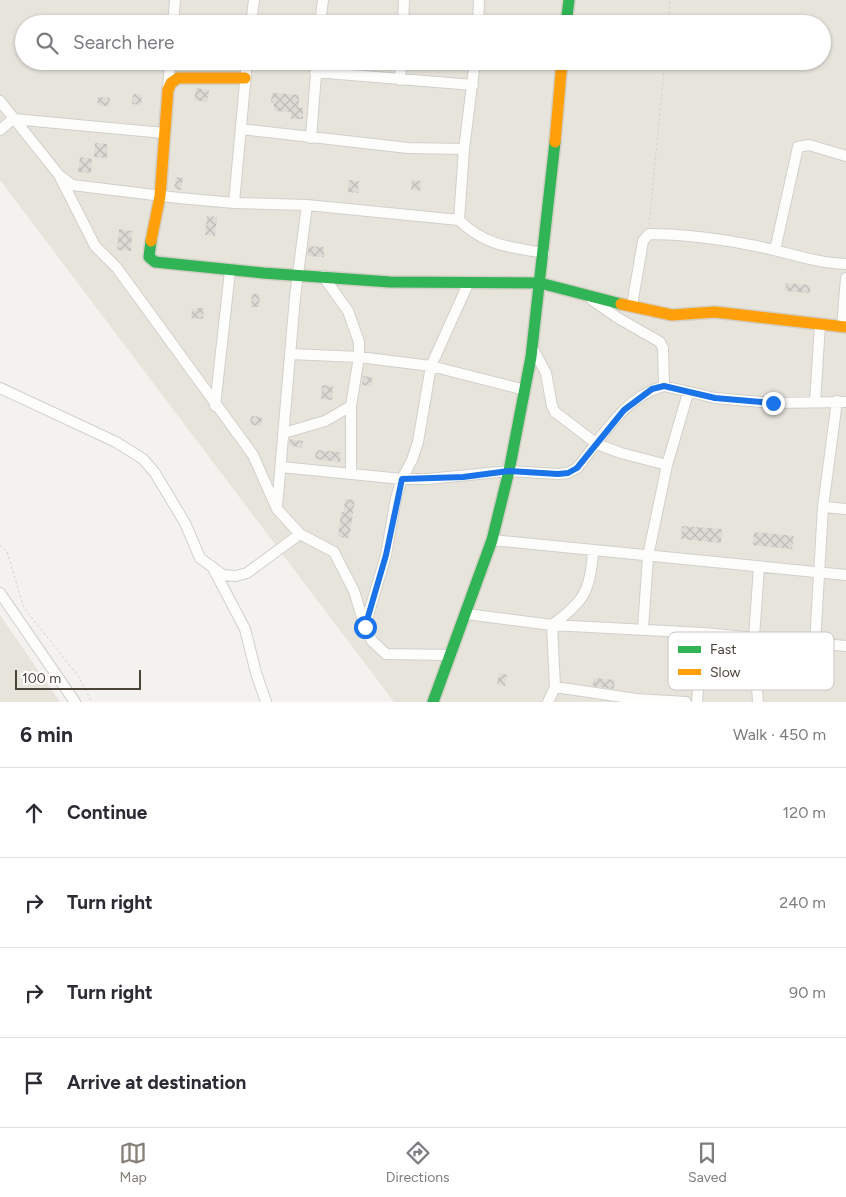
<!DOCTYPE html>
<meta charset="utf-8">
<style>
body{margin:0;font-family:Figtree,sans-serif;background:#f7f7f7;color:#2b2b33}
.scale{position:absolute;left:15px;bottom:12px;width:126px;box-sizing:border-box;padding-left:5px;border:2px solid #4b4439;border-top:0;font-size:14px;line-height:18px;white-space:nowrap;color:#4b4439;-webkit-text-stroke:4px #fff;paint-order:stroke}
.stop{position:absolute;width:15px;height:15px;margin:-11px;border:4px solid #1a73e8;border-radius:50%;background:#fff}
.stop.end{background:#1a73e8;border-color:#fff;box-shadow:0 1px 5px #0008}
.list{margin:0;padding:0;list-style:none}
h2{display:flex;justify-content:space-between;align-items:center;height:65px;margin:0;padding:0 20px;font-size:21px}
h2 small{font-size:16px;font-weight:400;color:#7c7c81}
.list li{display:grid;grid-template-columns:32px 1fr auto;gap:15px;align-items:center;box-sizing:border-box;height:90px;padding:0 20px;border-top:1px solid #e1e1e2}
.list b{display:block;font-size:19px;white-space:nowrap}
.list em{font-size:16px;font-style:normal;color:#7c7c81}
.icon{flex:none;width:28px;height:28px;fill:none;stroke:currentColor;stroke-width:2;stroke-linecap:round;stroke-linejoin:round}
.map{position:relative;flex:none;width:846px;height:702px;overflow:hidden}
.search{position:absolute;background:#fff;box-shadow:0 1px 4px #0004;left:15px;right:15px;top:15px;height:55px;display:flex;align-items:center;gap:12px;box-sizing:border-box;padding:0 18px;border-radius:28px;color:#7c7c81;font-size:19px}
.sheet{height:425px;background:#fff}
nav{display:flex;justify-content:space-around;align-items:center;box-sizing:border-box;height:70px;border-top:1px solid #e1e1e2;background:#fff;font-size:14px;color:#7c7c81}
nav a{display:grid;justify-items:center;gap:2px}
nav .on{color:#868178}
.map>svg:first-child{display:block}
.residential{fill:#e7e4dc;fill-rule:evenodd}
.building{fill:url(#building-cross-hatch)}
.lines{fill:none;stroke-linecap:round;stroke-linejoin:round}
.street-casing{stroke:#d2d0cb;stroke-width:12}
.fast-casing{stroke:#d3cfc5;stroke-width:14}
.slow-casing{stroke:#d3cfc5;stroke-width:14}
.path{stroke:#d3d2cc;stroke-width:1;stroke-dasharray:2.5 2.5;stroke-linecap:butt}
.street{stroke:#fdfdfc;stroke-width:10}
.fast{stroke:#30b455;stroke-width:11}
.slow{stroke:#ff9f0a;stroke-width:11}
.route{stroke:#1a73e8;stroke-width:6}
.key{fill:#fff;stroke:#c9c7c4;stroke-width:1}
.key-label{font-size:14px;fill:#4b4439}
</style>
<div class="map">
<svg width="846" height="702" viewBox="0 0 846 702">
<defs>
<pattern id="building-cross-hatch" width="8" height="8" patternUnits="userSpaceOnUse" patternTransform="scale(1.25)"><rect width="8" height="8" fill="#dedbd6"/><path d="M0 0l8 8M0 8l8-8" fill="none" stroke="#c0bdb8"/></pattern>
</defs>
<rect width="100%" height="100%" fill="#f4f2ee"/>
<path class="residential" d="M 0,0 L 846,0 L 846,702 L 394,702 L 0,180 ZM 24,24 L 822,24 L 822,61 L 24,61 Z
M 0,615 L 60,702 L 0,702 Z"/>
<path class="building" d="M 331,61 L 353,61 L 352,68 L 331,66 Z
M 196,88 L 209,90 L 207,102 L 194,100 Z
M 272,93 L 299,95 L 299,108 L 303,108 L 303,119 L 291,119 L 291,112 L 274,111 L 274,103 L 271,102 Z
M 133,94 L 142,95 L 141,105 L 132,104 Z
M 98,97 L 110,98 L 109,106 L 97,105 Z
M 95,143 L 107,144 L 107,158 L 94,157 Z
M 80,157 L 92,159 L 91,173 L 78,172 Z
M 176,177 L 183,178 L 181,190 L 174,189 Z
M 349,180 L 359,181 L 358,193 L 348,192 Z
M 412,180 L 421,181 L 420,191 L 411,190 Z
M 207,216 L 217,217 L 215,236 L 205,235 Z
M 119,229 L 132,231 L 131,251 L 117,250 Z
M 309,246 L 324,247 L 324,257 L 307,256 Z
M 786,283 L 810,285 L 810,293 L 785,291 Z
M 252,294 L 260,294 L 259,307 L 251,307 Z
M 197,308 L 204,308 L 203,319 L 191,318 L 192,309 L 197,310 Z
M 363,376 L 372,377 L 371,386 L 362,385 Z
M 322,385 L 333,386 L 332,400 L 321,399 Z
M 251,416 L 262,417 L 261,426 L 250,425 Z
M 290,439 L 303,441 L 302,448 L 289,445 Z
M 316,450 L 341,452 L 340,462 L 315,459 Z
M 345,499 L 355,500 L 349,538 L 338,537 L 341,512 L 344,512 Z
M 682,526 L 722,529 L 721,543 L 681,539 Z
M 754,532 L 794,536 L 792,549 L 753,545 Z
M 499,673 L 507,675 L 505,686 L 497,684 Z
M 593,678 L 615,680 L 614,689 L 593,686 Z"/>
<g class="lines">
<g class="street-casing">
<path id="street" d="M 173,24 L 175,0
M 251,24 L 254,0
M 320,24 L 323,0
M 403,24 L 404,0
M 478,24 L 479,0
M 315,72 L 473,85
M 400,80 L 401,61
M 168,89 L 170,61
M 0,101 L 59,175 L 72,185 L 179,198 L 234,203 L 307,205 L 459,220 C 485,246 510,247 544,253
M 241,129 L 408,148 L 464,149 L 459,220
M 0,130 L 13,119 L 164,133
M 311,138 L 317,61
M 464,149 L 475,61
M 59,175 L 95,246 L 117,268 L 253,455 L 277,509 L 300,534 L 334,552 L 354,591 L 365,627 L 372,641 L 386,654 L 450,655
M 234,203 L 247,61
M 775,250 L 798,147 L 809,145 L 846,156
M 323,276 L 348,311 L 359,342 L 359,357 L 351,406 L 351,474
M 592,300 L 618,318 L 660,342 L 663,348 L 664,386 L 715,398 L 773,403 L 846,402
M 632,305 L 643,241 L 649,234 C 684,234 721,239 756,246 C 787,252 814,263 846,264
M 842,327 L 846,278
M 532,347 L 546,373 L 552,406 L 555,412 L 597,444 L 621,453 L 667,465
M 290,354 L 359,357 L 431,366 L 525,390
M 0,388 L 116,442 L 143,459 L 155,473 L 185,523 L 200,558 L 223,575 L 236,576 L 247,573 L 300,534
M 837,401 L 823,507 L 815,643 L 846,646
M 815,402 L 820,324
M 215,406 L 230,271
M 284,433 L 325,421 L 351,406
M 281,467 L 402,479 L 428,479 L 509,471 L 558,474 L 568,473 L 577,468 C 602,438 623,397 664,386
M 277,507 L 295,297 L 307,205
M 823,507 L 846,509
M 492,540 L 846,575
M 593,550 C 591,590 584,602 552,625 L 555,687 L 636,699 L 686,702
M 214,570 L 245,629 L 256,673 L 266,702
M 0,593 L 75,702
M 466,614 L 552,625 L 703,633 L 815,643
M 365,626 L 386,555 L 396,498 L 402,479 L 412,460 L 418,442 L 431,366 L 468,284
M 643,629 L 648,556 L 667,465 L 688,393
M 548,702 L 555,687
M 697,702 L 703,633
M 758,702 L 754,637 L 759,567"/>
</g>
<g class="fast-casing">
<path id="fast" d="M 566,24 L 569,0
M 151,241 L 149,257 L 155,262 L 263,273 L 390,282 L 540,283 L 621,304
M 433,702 L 492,540 L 509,471 L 531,357 L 555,142"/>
</g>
<g class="slow-casing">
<path id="slow" d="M 555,142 L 562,61
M 151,241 L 160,196 L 168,90 L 171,83 L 178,78 L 245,78
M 621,304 L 672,315 L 715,312 L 846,327"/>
</g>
<path class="path" d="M 668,24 L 670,0
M 649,225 L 665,61
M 0,545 L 7,552 L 24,608 L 79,677 L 92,702"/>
<use href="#street" class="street"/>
<use href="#fast" class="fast"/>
<use href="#slow" class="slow"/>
</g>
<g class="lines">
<path class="route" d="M 365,627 L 386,555 L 402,479 L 463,477 L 509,471 L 558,474 L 568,473 L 577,468 L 624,410 L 652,389 L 664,386 L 715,398 L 773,403"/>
</g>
<rect x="668" y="632" width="166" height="58" rx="8" class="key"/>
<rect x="678" y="646" width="23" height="7" fill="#30b455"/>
<rect x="678" y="669" width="23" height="6" fill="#ff9f0a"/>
<g class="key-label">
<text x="710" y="654">Fast</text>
<text x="710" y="677">Slow</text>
</g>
</svg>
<div class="scale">100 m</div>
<div class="stop" style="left:365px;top:627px"></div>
<div class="stop end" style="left:773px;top:403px"></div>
<div class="search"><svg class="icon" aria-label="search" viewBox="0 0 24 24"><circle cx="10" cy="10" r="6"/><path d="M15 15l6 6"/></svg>Search here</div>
</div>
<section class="sheet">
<h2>6 min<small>Walk · 450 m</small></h2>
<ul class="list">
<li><svg class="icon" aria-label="ahead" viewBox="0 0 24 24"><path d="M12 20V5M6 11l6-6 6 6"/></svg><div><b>Continue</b></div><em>120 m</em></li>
<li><svg class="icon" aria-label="right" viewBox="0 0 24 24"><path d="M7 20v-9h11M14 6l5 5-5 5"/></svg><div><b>Turn right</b></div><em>240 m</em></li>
<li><svg class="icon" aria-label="right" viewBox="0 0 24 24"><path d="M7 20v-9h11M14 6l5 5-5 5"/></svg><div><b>Turn right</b></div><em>90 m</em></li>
<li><svg class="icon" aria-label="arrive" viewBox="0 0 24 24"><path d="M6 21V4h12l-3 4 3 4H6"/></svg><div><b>Arrive at destination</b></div></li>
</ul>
</section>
<nav>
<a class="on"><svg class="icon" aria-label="map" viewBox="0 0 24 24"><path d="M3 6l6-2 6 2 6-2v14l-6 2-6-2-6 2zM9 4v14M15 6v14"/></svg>Map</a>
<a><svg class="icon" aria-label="directions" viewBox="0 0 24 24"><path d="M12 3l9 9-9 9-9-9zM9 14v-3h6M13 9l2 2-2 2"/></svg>Directions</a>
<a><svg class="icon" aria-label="saved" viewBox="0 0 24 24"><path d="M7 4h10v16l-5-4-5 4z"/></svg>Saved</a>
</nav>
